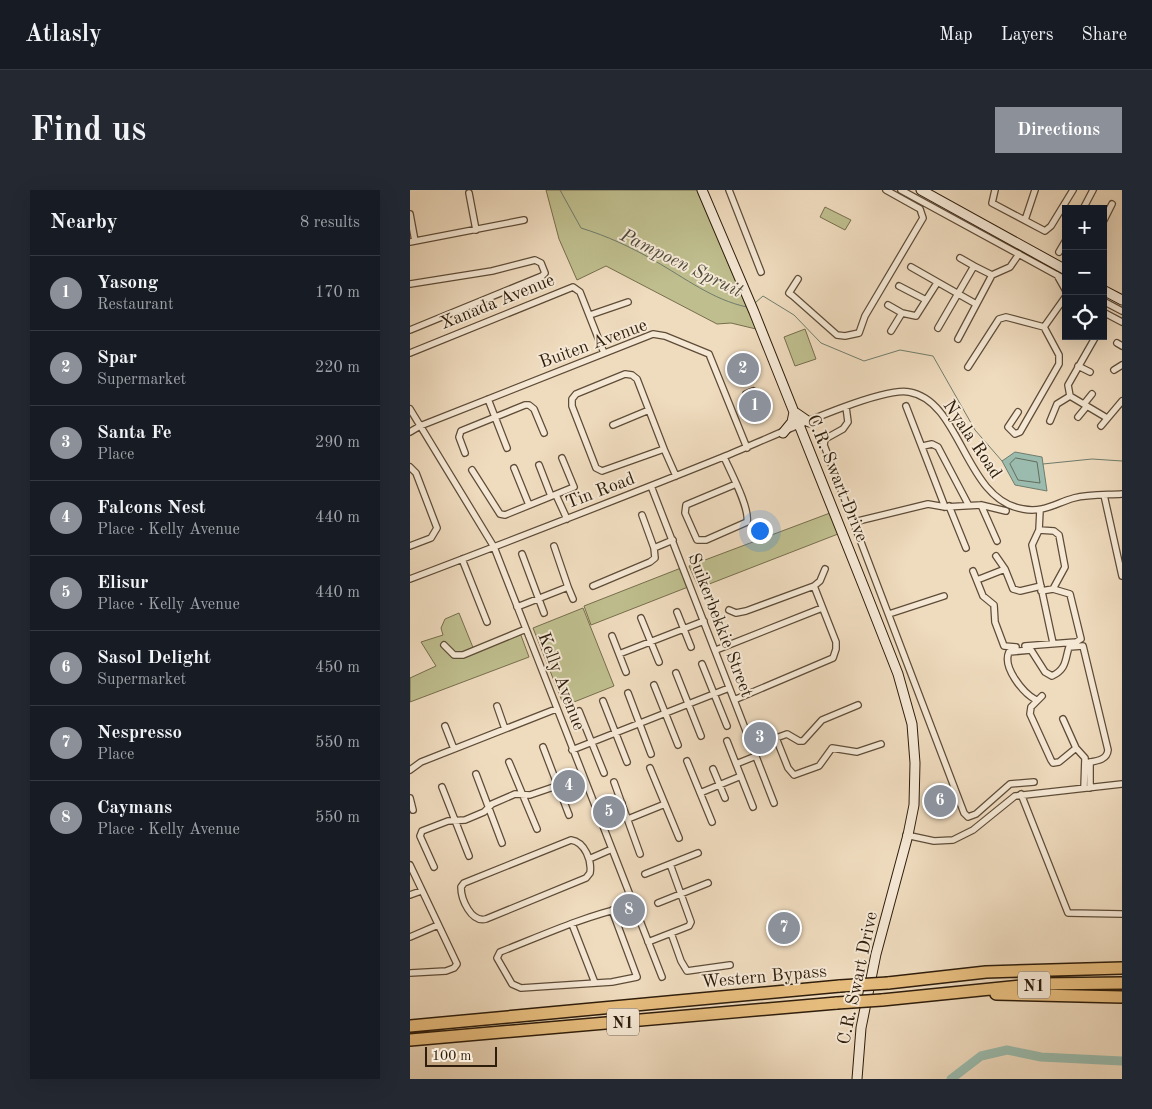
<!DOCTYPE html>
<meta charset="utf-8">
<style>
body{margin:0;font-family:"Old Standard TT",serif;background:#242831;color:#f1f3f6}
.controls{position:absolute;right:15px;top:15px;display:grid;overflow:hidden;border-radius:0px;box-shadow:0 5px 20px #0002}
.controls button{width:45px;height:45px;display:grid;place-items:center;padding:0;border:0;border-bottom:1px solid #363941;background:#171b24;color:#f1f3f6;font:25px sans-serif}
.scale{position:absolute;left:15px;bottom:12px;width:72px;box-sizing:border-box;padding-left:5px;border:2px solid #2e1d0b;border-top:0;font-size:14px;line-height:18px;white-space:nowrap;color:#2e1d0b;-webkit-text-stroke:4px #f5e8d5;paint-order:stroke}
.you{position:absolute;left:349px;top:340px;width:18px;height:18px;margin:-12px;border:4px solid #fff;border-radius:50%;background:#1a73e8;box-shadow:0 0 0 8px #1a73e833}
.badge{display:grid;place-items:center;width:32px;height:32px;border-radius:50%;background:#8c9099;color:#fff;font-size:16px;font-weight:700}
.pin{position:absolute;translate:-50% -50%;border:2px solid #fff;box-shadow:0 1px 5px #0006}
.list{margin:0;padding:0;list-style:none}
h2{display:flex;justify-content:space-between;align-items:center;height:65px;margin:0;padding:0 20px;font-size:21px}
h2 small{font-size:16px;font-weight:400;color:#9ea1a6}
.list li{display:grid;grid-template-columns:32px 1fr auto;gap:15px;align-items:center;box-sizing:border-box;height:75px;padding:0 20px;border-top:1px solid #363941}
.list b{display:block;font-size:19px;white-space:nowrap}
.list p{margin:0;font-size:16px;white-space:nowrap;color:#9ea1a6}
.list em{font-size:16px;font-style:normal;color:#9ea1a6}
.icon{flex:none;width:28px;height:28px;fill:none;stroke:currentColor;stroke-width:2;stroke-linecap:round;stroke-linejoin:round}
.map{position:relative;flex:none;width:712px;height:889px;overflow:hidden;border-radius:0px}
header{display:flex;align-items:center;gap:30px;box-sizing:border-box;height:70px;padding:0 25px;background:#171b24;border-bottom:1px solid #363941}
header strong{font-size:24px}
nav{display:flex;gap:28px;margin-inline-start:auto;font-size:18px}
.intro{display:flex;align-items:center;justify-content:space-between;box-sizing:border-box;height:120px;padding:0 30px}
h1{margin:0;font-size:35px}
.button{padding:12px 22px;border-radius:0px;background:#8c9099;color:#fff;font-size:18px;font-weight:700}
main{display:flex;gap:30px;padding:0 30px}
aside{flex:1;background:#171b24;border-radius:0px;box-shadow:0 5px 20px #0002}
.map>svg:first-child{display:block}
.green{fill:#bfbe8e;stroke:#766e4c}
.water{fill:#9abbad;stroke:#6f7c6c}
.lines{fill:none;stroke-linecap:round;stroke-linejoin:round}
.shore{stroke:#646c5c;stroke-width:1}
.stream{stroke:#6f7c6c;stroke-width:1}
.river{stroke:#9abbad;stroke-width:9}
.street-casing{stroke:#5e4c38;stroke-width:8}
.secondary-casing{stroke:#2e1d0b;stroke-width:11}
.highway-casing{stroke:#2e1d0b;stroke-width:14}
.street{stroke:#f5e8d5;stroke-width:5.5}
.secondary{stroke:#f5e8d5;stroke-width:9}
.highway{stroke:#e8be7f;stroke-width:11}
.highway-bridge-casing{stroke:#2e1d0b;stroke-width:14;stroke-linecap:butt}
.highway-bridge{stroke:#e8be7f;stroke-width:11}
.labels{text-anchor:middle;stroke-width:4;stroke-linejoin:round;paint-order:stroke}
.shield{fill:#f5e8d5;stroke:#6a5a48;stroke-width:1}
.shield-label{font-size:16px;font-weight:bold;fill:#2e1d0b}
.street-label{font-size:18px;fill:#2e1d0b;stroke:#f5e8d5}
.water-label{font-size:19px;font-style:italic;fill:#4e4c3c;stroke:#f5e8d5}
</style>
<header>
<strong>Atlasly</strong>
<nav><a>Map</a><a>Layers</a><a>Share</a></nav>
</header>
<div class="intro"><h1>Find us</h1><a class="button">Directions</a></div>
<main>
<aside>
<h2>Nearby<small>8 results</small></h2>
<ul class="list">
<li><span class="badge">1</span><div><b>Yasong</b><p>Restaurant</p></div><em>170 m</em></li>
<li><span class="badge">2</span><div><b>Spar</b><p>Supermarket</p></div><em>220 m</em></li>
<li><span class="badge">3</span><div><b>Santa Fe</b><p>Place</p></div><em>290 m</em></li>
<li><span class="badge">4</span><div><b>Falcons Nest</b><p>Place · Kelly Avenue</p></div><em>440 m</em></li>
<li><span class="badge">5</span><div><b>Elisur</b><p>Place · Kelly Avenue</p></div><em>440 m</em></li>
<li><span class="badge">6</span><div><b>Sasol Delight</b><p>Supermarket</p></div><em>450 m</em></li>
<li><span class="badge">7</span><div><b>Nespresso</b><p>Place</p></div><em>550 m</em></li>
<li><span class="badge">8</span><div><b>Caymans</b><p>Place · Kelly Avenue</p></div><em>550 m</em></li>
</ul>
</aside>
<div class="map">
<svg width="712" height="889" viewBox="0 0 712 889">
<rect width="100%" height="100%" fill="#efdbbe"/>
<filter id="stains"><feTurbulence type="fractalNoise" baseFrequency=".004" numOctaves="4"/><feColorMatrix values="0 0 0 0 .2 0 0 0 0 .09 0 0 0 0 .02 0 0 0 .5 -.17"/></filter>
<radialGradient id="worn" r=".72"><stop offset=".6" stop-color="#630" stop-opacity="0"/><stop offset="1" stop-color="#630" stop-opacity=".3"/></radialGradient>
<path class="green" d="M 136,0 L 287,0 L 346,139 L 321,133 L 307,134 L 196,76 L 167,90 L 149,49 Z
M 415,17 L 441,30 L 435,40 L 410,27 Z
M 395,139 L 406,169 L 385,176 L 374,147 Z
M 420,323 L 428,344 L 289,398 L 279,376 Z
M 271,378 L 278,397 L 181,435 L 174,416 Z
M 173,418 L 204,496 L 154,516 L 123,438 Z
M 49,423 L 64,460 L 109,440 L 119,467 L 0,512 L 0,488 L 26,476 L 11,452 L 33,445 L 31,438 L 35,429 Z"/>
<path class="water" d="M 605,262 L 632,267 L 637,301 L 605,295 L 592,271 Z"/>
<g class="lines">
<path class="shore" d="M 606,268 L 627,272 L 630,293 L 608,290 L 600,274 Z"/>
<path class="stream" d="M 150,0 L 171,38 C 197,46 221,57 245,71 C 275,88 303,110 337,117
M 345,113 L 353,106 L 384,125 L 411,153 L 454,171 L 490,160 L 523,166 L 565,240 L 592,271
M 633,274 L 682,269 L 712,271"/>
<path class="river" d="M 541,889 L 571,866 L 597,860 L 631,867 L 712,871"/>
<g class="street-casing">
<path id="street" d="M 319,0 L 351,82
M 491,0 L 656,90
M 585,0 L 582,13 L 635,41 L 641,36 L 663,0
M 59,3 L 66,40
M 673,19 L 683,0
M 0,24 L 5,51
M 615,30 L 625,0
M 693,32 L 702,14
M 0,52 L 114,30
M 649,62 L 656,50
M 550,68 L 564,76
M 501,77 L 566,114
M 647,85 L 656,101
M 388,89 L 379,103 L 383,106 L 427,145 L 435,146 L 449,143 L 455,126 L 513,28 L 510,19 L 476,0
M 0,94 L 82,81 L 125,70 L 131,73 L 135,83 L 132,86 L 0,140
M 489,96 L 516,110
M 693,111 L 712,121
M 478,115 L 492,123 L 506,126 L 527,93
M 693,122 L 712,132
M 180,125 L 218,112
M 528,138 L 564,76 L 582,85
M 481,141 L 492,123
M 686,146 L 658,195 L 660,206 L 697,228
M 548,149 L 582,85 L 600,77 L 609,64
M 707,153 L 712,156
M 0,163 L 163,97 L 170,102 L 194,163
M 668,176 L 680,182
M 558,177 L 589,129 L 596,127 L 634,137
M 704,180 L 712,175
M 215,184 L 222,185 L 227,189 L 254,259 L 192,281 L 186,278 L 162,216 L 162,209 L 166,204 Z
M 336,204 L 343,201
M 78,209 L 97,258
M 674,214 L 682,204
M 496,216 L 535,317
M 436,217 L 438,232 L 433,239 L 415,249 L 414,255 L 554,623 L 558,627 L 566,624 L 600,594 L 624,592
M 0,219 L 84,357 L 252,787
M 608,222 L 598,237 L 605,244 L 610,242 L 649,174 L 649,165 L 634,137 L 656,106
M 668,227 L 677,216
M 640,231 L 647,214 L 660,206
M 203,235 L 239,220
M 691,236 L 712,211
M 0,242 L 10,236 L 243,144 L 255,146 L 299,164 L 337,258
M 513,256 L 522,254 L 528,257 L 558,314
M 254,259 L 266,286
M 55,263 L 49,247 L 51,241 L 115,215 L 119,215 L 124,219 L 134,243
M 314,267 C 320,281 340,318 337,332 L 296,350 L 287,350 L 275,323 L 276,315 L 326,294
M 129,275 L 141,306
M 0,277 L 6,283 L 27,338 L 21,348 L 0,356
M 104,278 L 119,315
M 62,280 L 90,324 L 95,325 L 164,297 L 152,268
M 241,296 L 364,613
M 146,305 L 157,329
M 694,305 L 712,386
M 571,315 L 587,351
M 539,316 L 556,358
M 630,320 L 629,340 L 622,355 L 643,453
M 444,332 L 518,314 L 535,317 L 571,315 L 596,321
M 629,340 L 644,341 L 649,345 L 655,377 L 643,399
M 244,358 L 263,350
M 112,364 L 134,423
M 586,366 L 595,379 L 603,399 L 610,401 L 631,396
M 52,369 L 77,432
M 563,381 L 573,406 L 584,415 L 585,432 L 594,456 L 606,457
M 0,389 C 105,349 209,309 313,267 C 349,253 468,196 499,202 C 552,211 554,310 613,319 C 633,323 646,313 664,308 C 679,304 696,305 712,304
M 567,390 L 595,379
M 183,396 L 240,372 L 245,368 L 244,358 L 232,325
M 158,397 L 163,409
M 107,417 L 158,397 L 144,356
M 319,420 L 326,423 L 336,421 L 404,396 L 410,391 L 415,379
M 267,422 L 281,457
M 479,424 L 534,406
M 231,428 L 249,472
M 202,446 L 216,482
M 34,455 L 44,465 L 53,465 L 116,439
M 615,456 L 666,452 L 671,449 L 660,404 L 643,399 L 631,401
M 306,460 L 412,418
M 209,464 L 294,431
M 292,474 L 317,536
M 266,483 L 291,546
M 244,495 L 268,555
M 218,503 L 241,564
M 632,506 L 621,517 L 620,524 L 641,570 L 643,573 L 649,572 L 666,558
M 324,510 L 423,468 L 426,459 L 426,452 L 404,396
M 626,510 C 613,503 592,477 599,462 L 621,460 L 635,482 L 642,486 C 657,479 655,469 659,457 L 673,456 L 698,560 C 697,571 685,571 675,573
M 193,511 L 217,572
M 87,516 L 95,539
M 169,521 L 194,583
M 653,529 L 666,558 L 675,568 L 674,598
M 35,536 L 44,559
M 366,548 L 378,578 L 384,585 L 409,576 L 422,558 L 447,562 L 471,554
M 317,551 L 343,617
M 355,552 L 377,544 L 389,551 L 393,551 L 412,530 L 448,515
M 342,556 L 350,553
M 133,557 L 159,625
M 162,560 L 319,498
M 277,571 L 302,632
M 99,572 L 127,639
M 326,574 L 346,566
M 240,578 L 269,648
M 303,579 L 315,608
M 0,580 L 11,572 L 146,519
M 66,584 L 92,653
M 204,592 L 230,664
M 32,597 L 59,666
M 680,598 L 680,572
M 290,603 L 331,586
M 611,604 L 658,723 L 712,724
M 0,608 L 3,620
M 187,622 L 212,613
M 218,629 L 255,614
M 496,645 L 524,651 L 543,650 L 563,640 L 605,606 L 712,594
M 161,650 C 175,652 182,671 180,683 L 176,688 L 76,729 C 61,733 51,709 51,697 L 54,693 Z
M 179,669 L 202,659
M 0,675 L 47,774 L 44,778 L 36,781 L 0,783
M 24,677 L 10,646 L 12,641 L 38,631 L 55,630 L 74,622 L 82,614 L 105,604 L 120,605 L 173,587
M 235,684 L 288,663
M 0,705 L 11,701
M 248,713 L 298,693
M 202,720 L 227,787 L 202,792 L 111,798 L 102,794 L 87,768 L 90,762 C 131,746 172,727 216,717
M 162,734 L 185,793
M 261,743 L 271,771 L 277,781 L 320,775
M 0,747 L 28,735
M 238,752 L 279,736 L 281,732 L 260,674"/>
</g>
<g class="secondary-casing">
<path id="secondary" d="M 292,0 L 344,122 L 455,400 L 488,484 L 502,534 L 505,573 L 504,615 L 498,645 L 466,764 L 451,838 L 447,889
M 511,0 L 656,80
M 693,100 L 712,110
M 386,223 L 399,232
M 373,243 L 382,232 L 384,222"/>
</g>
<g class="highway-casing">
<path id="highway" d="M 478,793 L 576,782 L 712,778
M 586,804 L 712,807
M 472,810 L 631,794 L 712,793
M 0,836 L 430,796
M 0,850 L 427,813"/>
</g>
<use href="#street" class="street"/>
<use href="#secondary" class="secondary"/>
<use href="#highway" class="highway"/>
<g class="highway-bridge-casing">
<path id="highway-bridge" d="M 430,796 L 478,793
M 427,813 L 472,810"/>
</g>
<use href="#highway-bridge" class="highway-bridge"/>
</g>
<g class="labels">
<g class="shield">
<rect x="608" y="781.5" width="32" height="27" rx="4"/>
<rect x="197" y="818.5" width="32" height="27" rx="4"/>
</g>
<g class="shield-label">
<text x="624" y="801">N1</text>
<text x="213" y="838">N1</text>
</g>
<g class="street-label">
<text transform="translate(87 111) rotate(-22)" y="6">Xanada Avenue</text>
<text transform="translate(183 153) rotate(-20)" y="6">Buiten Avenue</text>
<text transform="translate(563 249) rotate(56)" y="6">Nyala Road</text>
<text transform="translate(428 288) rotate(68)" y="6">C.R. Swart Drive</text>
<text transform="translate(190 300) rotate(-21)" y="6">Tin Road</text>
<text transform="translate(311 435) rotate(69)" y="6">Suikerbekkie Street</text>
<text transform="translate(152 491) rotate(69)" y="6">Kelly Avenue</text>
<text transform="translate(354 786) rotate(-5)" y="6">Western Bypass</text>
<text transform="translate(447 788) rotate(-78)" y="6">C.R. Swart Drive</text>
</g>
<g class="water-label">
<text transform="translate(272 72) rotate(26)" y="7">Pampoen Spruit</text>
</g>
</g>
<rect width="100%" height="100%" filter="url(#stains)"/>
<rect width="100%" height="100%" fill="url(#worn)"/>
</svg>
<div class="controls">
<button>+</button>
<button>−</button>
<button><svg class="icon" aria-label="locate" viewBox="0 0 24 24"><circle cx="12" cy="12" r="6"/><path d="M12 2v4M12 18v4M2 12h4M18 12h4"/></svg></button>
</div>
<div class="scale">100 m</div>
<div class="you"></div>
<div class="pin badge" style="left:345px;top:216px">1</div>
<div class="pin badge" style="left:333px;top:179px">2</div>
<div class="pin badge" style="left:350px;top:548px">3</div>
<div class="pin badge" style="left:159px;top:596px">4</div>
<div class="pin badge" style="left:199px;top:622px">5</div>
<div class="pin badge" style="left:530px;top:611px">6</div>
<div class="pin badge" style="left:374px;top:738px">7</div>
<div class="pin badge" style="left:219px;top:720px">8</div>
</div>
</main>
